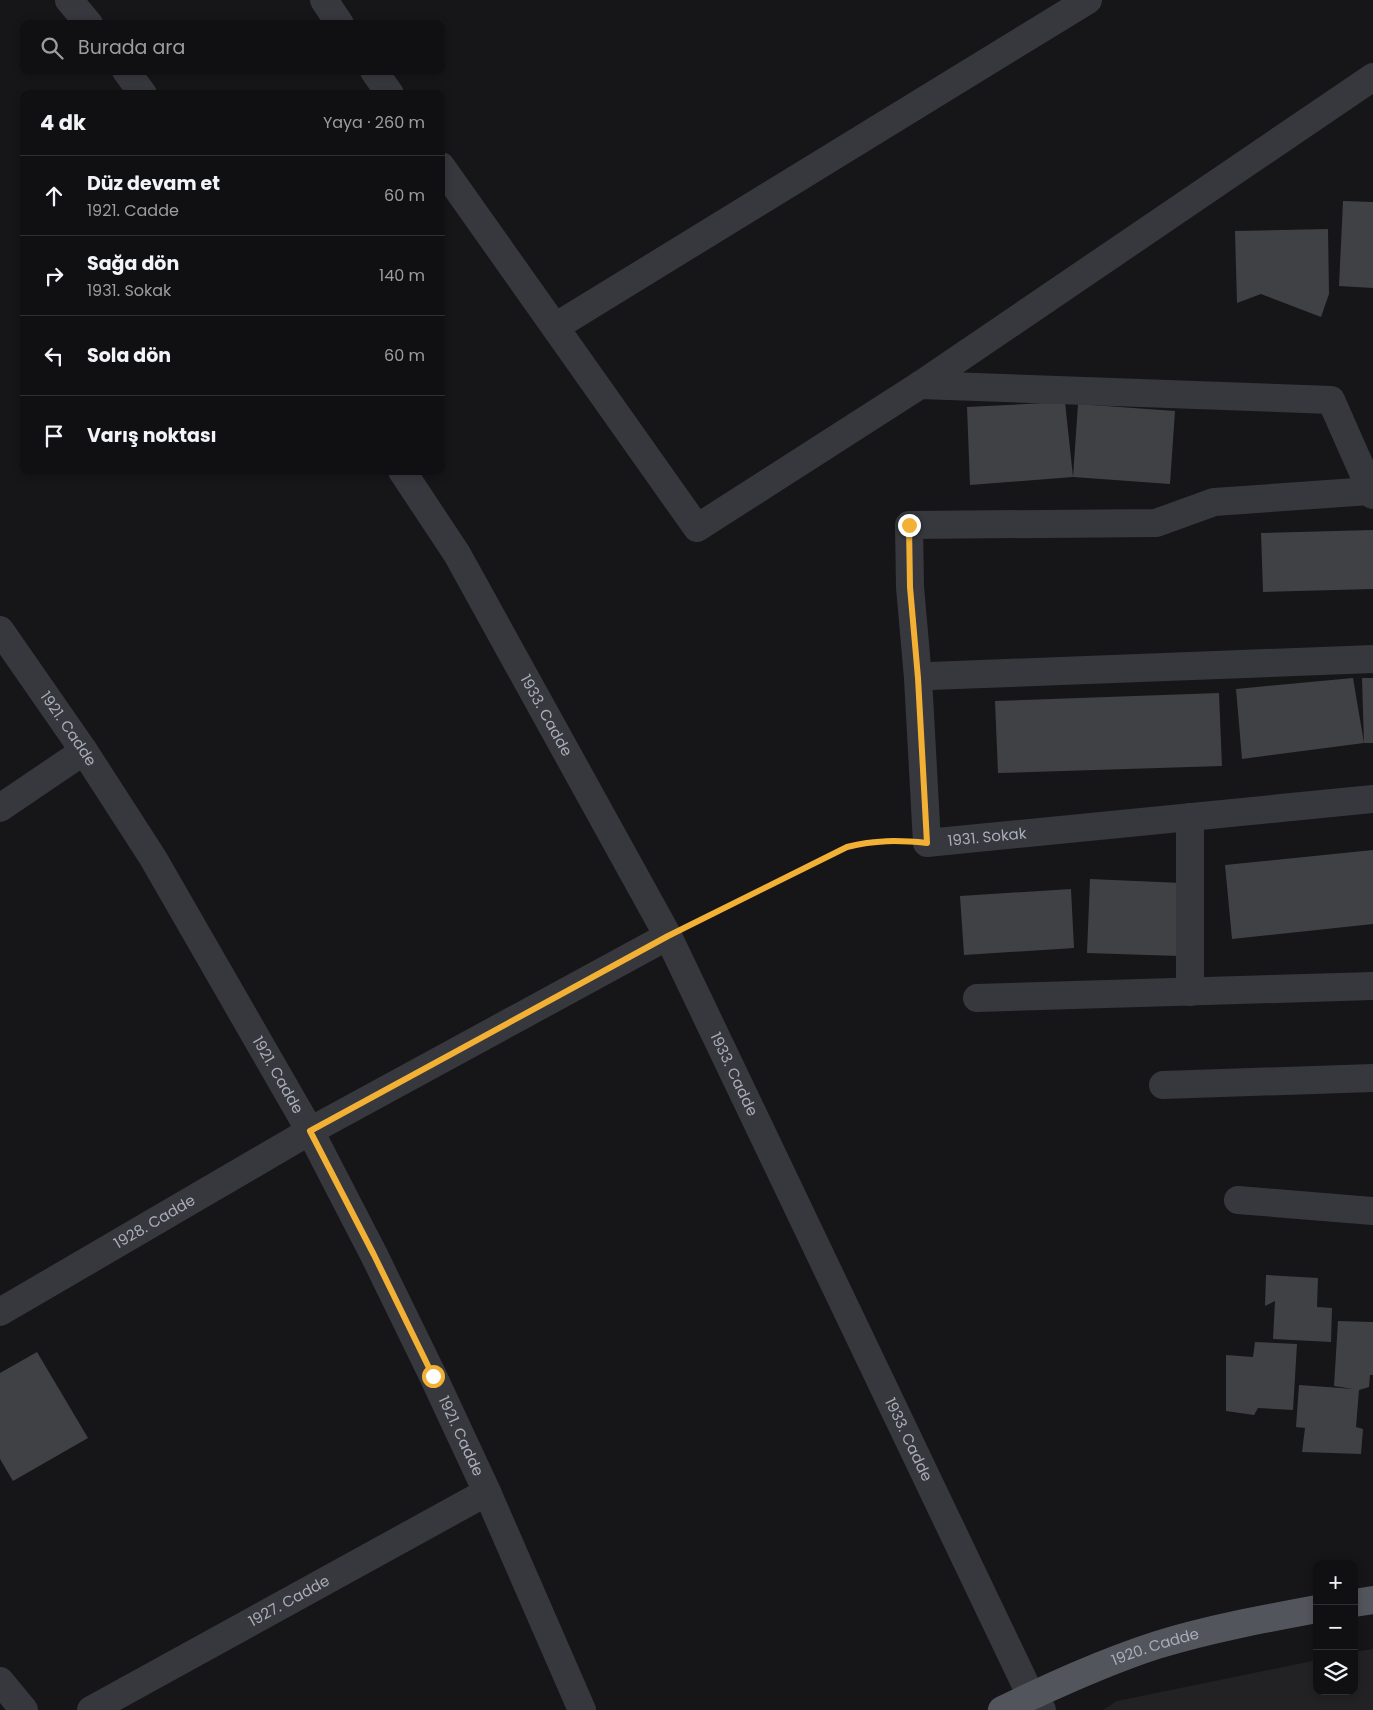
<!DOCTYPE html>
<html lang="tr">
<meta charset="utf-8">
<style>
body{margin:0;font-family:Poppins,sans-serif;background:#1e1e20;color:#f1f3f6}
.controls{position:absolute;right:15px;bottom:15px;display:grid;overflow:hidden;border-radius:10px;box-shadow:0 2px 8px #0003}
.controls button{width:45px;height:45px;display:grid;place-items:center;padding:0;border:0;border-bottom:1px solid #303032;background:#101012;color:#f1f3f6;font:25px sans-serif}
.stop{position:absolute;width:15px;height:15px;margin:-11px;border:4px solid #f2b134;border-radius:50%;background:#fff}
.stop.end{background:#f2b134;border-color:#fff;box-shadow:0 1px 5px #0008}
.list{margin:0;padding:0;list-style:none}
h2{display:flex;justify-content:space-between;align-items:center;height:65px;margin:0;padding:0 20px;font-size:21px}
h2 small{font-size:16px;font-weight:400;color:#9c9d9f}
.list li{display:grid;grid-template-columns:32px 1fr auto;gap:15px;align-items:center;box-sizing:border-box;height:80px;padding:0 20px;border-top:1px solid #303032}
.list b{display:block;font-size:19px;white-space:nowrap}
.list p{margin:0;font-size:16px;white-space:nowrap;color:#9c9d9f}
.list em{font-size:16px;font-style:normal;color:#9c9d9f}
.icon{flex:none;width:28px;height:28px;fill:none;stroke:currentColor;stroke-width:2;stroke-linecap:round;stroke-linejoin:round}
.map{position:relative;flex:none;width:1373px;height:1710px;overflow:hidden}
.search{position:absolute;background:#101012;box-shadow:0 2px 8px #0003;left:20px;top:20px;width:425px;height:55px;display:flex;align-items:center;gap:12px;box-sizing:border-box;padding:0 18px;border-radius:10px;color:#9c9d9f;font-size:19px}
.panel{position:absolute;background:#101012;box-shadow:0 2px 8px #0003;left:20px;top:90px;width:425px;height:385px;border-radius:10px}
.map>svg:first-child{display:block}
.built{fill:#222225}
.building{fill:#404145}
.lines{fill:none;stroke-linecap:round;stroke-linejoin:round}
.path{stroke:#3d3f44;stroke-width:3;stroke-dasharray:2.5 4;stroke-linecap:butt}
.minor{stroke:#37383d;stroke-width:28}
.major{stroke:#53555c;stroke-width:28}
.route{stroke:#f2b134;stroke-width:6}
.labels{text-anchor:middle;stroke-width:4;stroke-linejoin:round;paint-order:stroke}
.street-label{font-size:15px;fill:#a8adb8;stroke:#111113}
</style>
<div class="map">
<svg width="1373" height="1710" viewBox="0 0 1373 1710">
<rect width="100%" height="100%" fill="#161618"/>
<path class="built" d="M 1373,1649 L 1373,1710 L 1103,1710 L 1117,1701 L 1317,1660 L 1317,1691 L 1354,1691 L 1354,1652 Z"/>
<path class="building" d="M 1343,201 L 1373,202 L 1373,288 L 1339,286 Z
M 1328,229 L 1329,294 L 1321,317 L 1261,294 L 1237,303 L 1235,231 Z
M 1065,402 L 1073,477 L 970,485 L 967,407 Z
M 1078,404 L 1175,411 L 1170,484 L 1073,477 Z
M 1373,530 L 1373,589 L 1263,592 L 1261,533 Z
M 1353,678 L 1364,743 L 1242,759 L 1236,689 Z
M 1362,678 L 1373,678 L 1373,743 L 1364,743 Z
M 1219,693 L 1222,766 L 998,773 L 995,701 Z
M 1373,850 L 1373,924 L 1232,939 L 1225,865 Z
M 1090,879 L 1182,883 L 1179,956 L 1087,953 Z
M 1071,889 L 1074,948 L 964,955 L 960,896 Z
M 1266,1275 L 1318,1278 L 1317,1307 L 1332,1308 L 1331,1342 L 1273,1339 L 1275,1301 L 1265,1306 Z
M 1338,1321 L 1373,1322 L 1373,1375 L 1370,1375 L 1369,1387 L 1359,1390 L 1356,1427 L 1363,1429 L 1361,1454 L 1302,1452 L 1305,1428 L 1296,1427 L 1299,1385 L 1354,1389 L 1334,1386 Z
M 1255,1342 L 1297,1344 L 1293,1410 L 1258,1408 L 1254,1415 L 1226,1411 L 1226,1355 L 1253,1357 Z
M 37,1352 L 88,1438 L 13,1481 L 0,1459 L 0,1373 Z"/>
<g class="lines">
<path class="path" d="M 695,922 L 847,847 L 869,841 L 896,840"/>
<g class="minor">
<path d="M 69,0 L 89,24"/>
<path d="M 324,0 L 340,24"/>
<path d="M 126,71 L 143,94"/>
<path d="M 374,71 L 390,94"/>
<path d="M 441,166 L 697,528 L 920,385 L 1373,77"/>
<path d="M 555,327 L 1088,0"/>
<path d="M 920,385 L 1331,400 L 1373,495"/>
<path id="s1" d="M 402,471 L 457,554 L 668,936 L 1031,1696 L 1042,1710"/>
<path id="s2" d="M 1370,491 L 1214,502 L 1156,523 L 909,525 L 910,587 L 918,678 L 927,843 L 1373,799"/>
<path id="s3" d="M 0,630 L 84,751 L 153,858 L 310,1131 L 374,1255 L 433,1376 L 487,1492 L 582,1710"/>
<path d="M 918,678 L 930,676 L 1373,659"/>
<path d="M 0,808 L 84,751"/>
<path d="M 1190,992 L 1190,817"/>
<path d="M 977,998 L 1373,986"/>
<path d="M 1163,1085 L 1373,1078"/>
<path d="M 1238,1200 L 1373,1211"/>
<path id="s4" d="M 0,1312 L 310,1131 L 668,936"/>
<path d="M 0,1681 L 24,1710"/>
<path id="s5" d="M 91,1710 L 487,1492"/>
</g>
<g class="major">
<path d="M 1354,1603 L 1373,1600"/>
<path id="s6" d="M 1002,1710 C 1052,1686 1104,1662 1157,1645 C 1209,1629 1263,1619 1317,1609"/>
</g>
</g>
<g class="lines">
<path class="route" d="M 433,1376 L 374,1255 L 310,1131 L 668,936 L 847,847 C 875,840 898,840 927,843 L 918,678 L 910,587 L 909,525"/>
</g>
<g class="labels">
<g class="street-label">
<text dy="5" stroke="none"><textPath href="#s1" startOffset="284">1933. Cadde</textPath></text>
<text dy="5" stroke="none"><textPath href="#s3" startOffset="120">1921. Cadde</textPath></text>
<text dy="5" stroke="none"><textPath href="#s2" startOffset="844">1931. Sokak</textPath></text>
<text dy="5" stroke="none"><textPath href="#s1" startOffset="689">1933. Cadde</textPath></text>
<text dy="5" stroke="none"><textPath href="#s3" startOffset="525">1921. Cadde</textPath></text>
<text dy="5" stroke="none"><textPath href="#s4" startOffset="179">1928. Cadde</textPath></text>
<text dy="5" stroke="none"><textPath href="#s3" startOffset="930">1921. Cadde</textPath></text>
<text dy="5" stroke="none"><textPath href="#s1" startOffset="1094">1933. Cadde</textPath></text>
<text dy="5" stroke="none"><textPath href="#s5" startOffset="226">1927. Cadde</textPath></text>
<text dy="5" stroke="none"><textPath href="#s6" startOffset="166">1920. Cadde</textPath></text>
</g>
</g>
</svg>
<div class="controls">
<button>+</button>
<button>−</button>
<button><svg class="icon" aria-label="layers" viewBox="0 0 24 24"><path d="M12 4l9 5-9 5-9-5zM3 14l9 5 9-5"/></svg></button>
</div>
<div class="stop" style="left:433px;top:1376px"></div>
<div class="stop end" style="left:909px;top:525px"></div>
<div class="search"><svg class="icon" aria-label="search" viewBox="0 0 24 24"><circle cx="10" cy="10" r="6"/><path d="M15 15l6 6"/></svg>Burada ara</div>
<section class="panel">
<h2>4 dk<small>Yaya · 260 m</small></h2>
<ul class="list">
<li><svg class="icon" aria-label="ahead" viewBox="0 0 24 24"><path d="M12 20V5M6 11l6-6 6 6"/></svg><div><b>Düz devam et</b><p>1921. Cadde</p></div><em>60 m</em></li>
<li><svg class="icon" aria-label="right" viewBox="0 0 24 24"><path d="M7 20v-9h11M14 6l5 5-5 5"/></svg><div><b>Sağa dön</b><p>1931. Sokak</p></div><em>140 m</em></li>
<li><svg class="icon" aria-label="left" viewBox="0 0 24 24"><path d="M17 20v-9H6M10 6l-5 5 5 5"/></svg><div><b>Sola dön</b></div><em>60 m</em></li>
<li><svg class="icon" aria-label="arrive" viewBox="0 0 24 24"><path d="M6 21V4h12l-3 4 3 4H6"/></svg><div><b>Varış noktası</b></div></li>
</ul>
</section>
</div>
